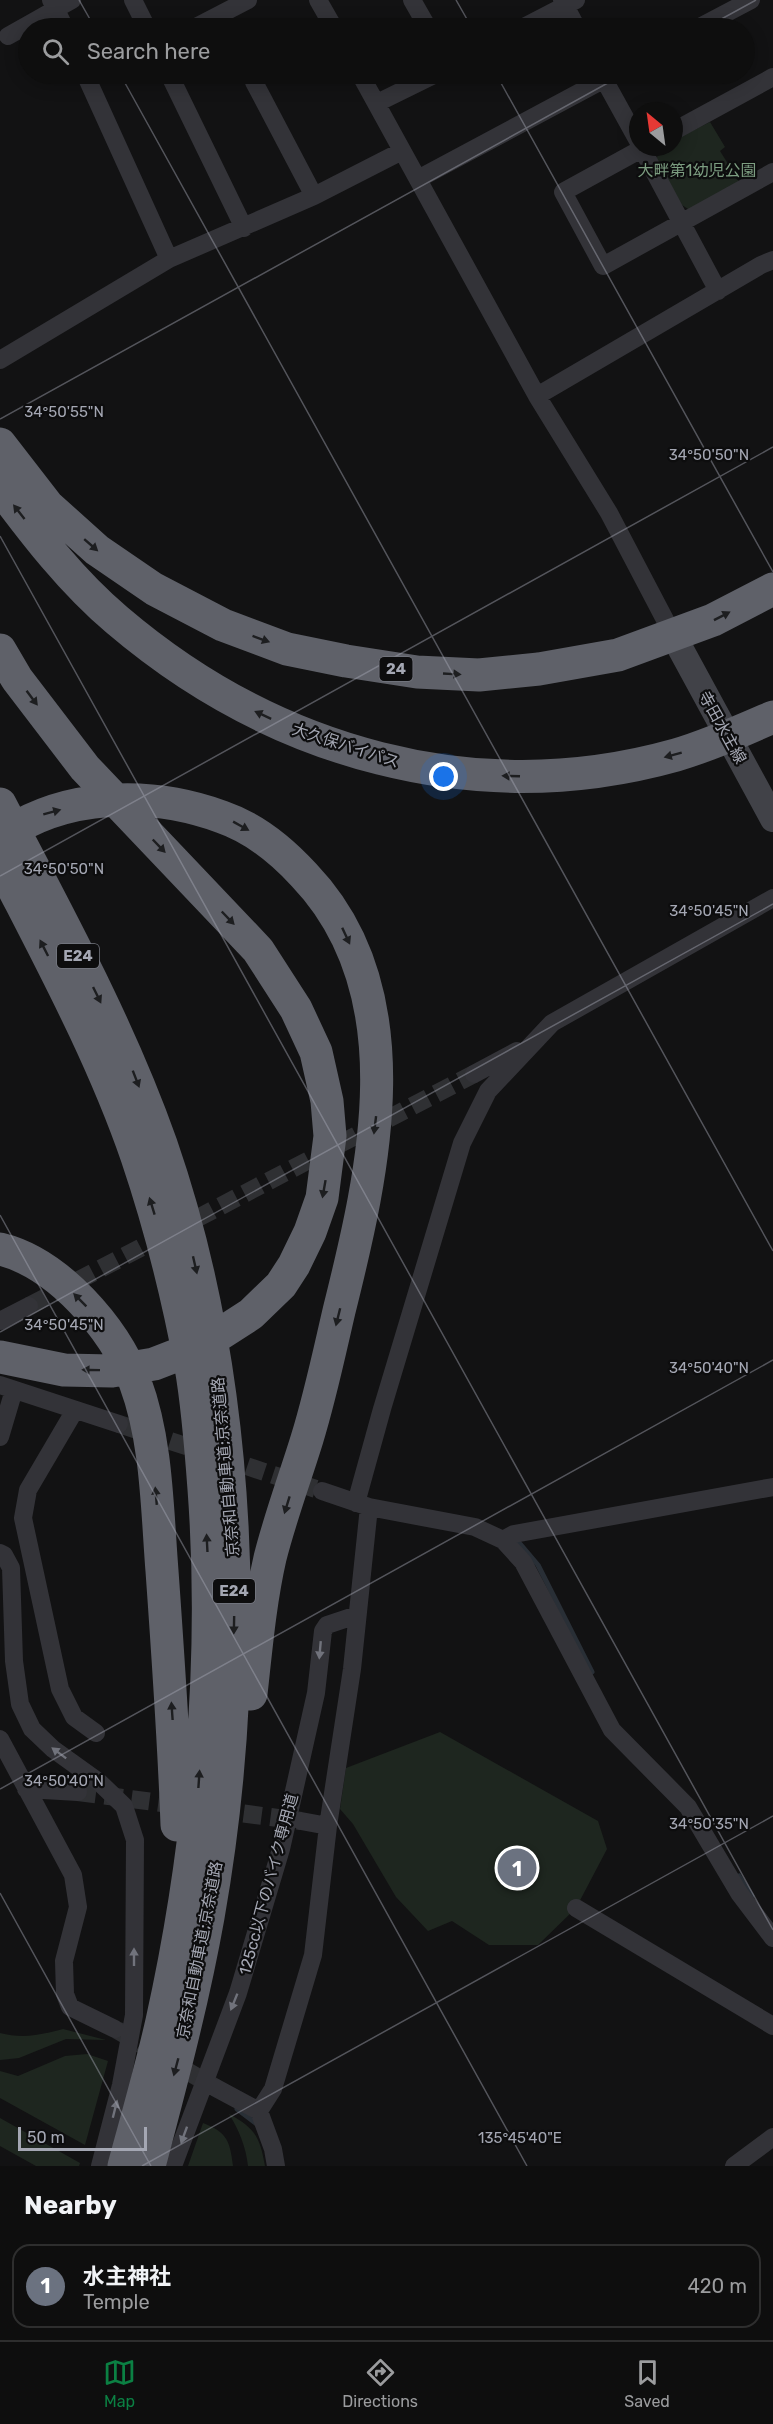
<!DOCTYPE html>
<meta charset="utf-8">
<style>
body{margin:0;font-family:Rubik,"Noto Sans JP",sans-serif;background:#171717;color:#f1f3f6}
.compass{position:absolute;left:629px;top:102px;width:54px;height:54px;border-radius:50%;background:#0e0e0e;box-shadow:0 3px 15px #0003;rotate:331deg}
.scale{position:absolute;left:18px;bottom:15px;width:129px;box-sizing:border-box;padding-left:6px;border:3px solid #a4a7b3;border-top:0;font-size:16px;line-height:21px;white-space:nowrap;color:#a4a7b3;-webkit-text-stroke:4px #0d0d0e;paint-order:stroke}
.you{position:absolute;left:444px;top:777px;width:21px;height:21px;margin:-15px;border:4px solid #fff;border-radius:50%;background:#1a73e8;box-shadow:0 0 0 9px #1a73e833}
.badge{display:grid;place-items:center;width:39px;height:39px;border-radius:50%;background:#0b8043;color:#fff;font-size:20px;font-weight:700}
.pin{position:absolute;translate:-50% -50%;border:3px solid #fff;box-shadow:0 2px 6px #0006}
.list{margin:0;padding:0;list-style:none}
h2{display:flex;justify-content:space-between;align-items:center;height:78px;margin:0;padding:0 24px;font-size:26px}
h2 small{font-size:20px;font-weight:400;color:#9b9c9e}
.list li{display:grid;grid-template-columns:39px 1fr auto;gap:18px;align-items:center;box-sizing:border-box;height:84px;margin:0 12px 12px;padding:0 12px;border:2px solid #2e2e2e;border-radius:18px}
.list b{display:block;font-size:22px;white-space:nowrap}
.list p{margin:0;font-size:20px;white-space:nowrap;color:#9b9c9e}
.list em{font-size:20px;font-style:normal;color:#9b9c9e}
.icon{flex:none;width:33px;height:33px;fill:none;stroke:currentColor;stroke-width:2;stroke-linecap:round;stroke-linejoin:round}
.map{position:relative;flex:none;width:773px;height:2166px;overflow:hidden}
.search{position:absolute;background:#0e0e0e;box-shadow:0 3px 15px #0003;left:18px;right:18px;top:18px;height:66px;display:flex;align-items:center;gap:15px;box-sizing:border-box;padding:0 21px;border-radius:33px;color:#9b9c9e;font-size:22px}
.sheet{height:174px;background:#0e0e0e}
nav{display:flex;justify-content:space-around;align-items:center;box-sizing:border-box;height:84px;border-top:2px solid #2e2e2e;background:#0e0e0e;font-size:16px;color:#9b9c9e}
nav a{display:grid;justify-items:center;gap:3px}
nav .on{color:#0b8043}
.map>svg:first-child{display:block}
.green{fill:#1e261f}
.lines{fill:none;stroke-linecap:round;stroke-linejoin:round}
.stream{stroke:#292f36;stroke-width:5}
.street-tunnel{stroke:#2f3033;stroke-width:18;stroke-dasharray:18 9;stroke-linecap:butt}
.street{stroke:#333338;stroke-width:18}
.secondary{stroke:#414248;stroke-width:26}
.highway{stroke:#5f6169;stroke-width:33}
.oneway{fill:#1d1e20}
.oneway2{fill:#71737c}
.ticks{fill:none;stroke:#a4a7b3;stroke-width:1.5;stroke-opacity:0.45}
.labels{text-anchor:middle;stroke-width:4.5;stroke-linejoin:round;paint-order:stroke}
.shield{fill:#0d0d0e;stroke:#777982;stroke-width:1.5}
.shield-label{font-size:15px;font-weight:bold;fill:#a4a7b3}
.park-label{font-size:16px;fill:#7c9d80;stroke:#0d0d0e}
.street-label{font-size:16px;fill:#a4a7b3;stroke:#0d0d0e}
.ticks-label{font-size:15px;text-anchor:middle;fill:#a4a7b3;stroke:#0d0d0e;stroke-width:4.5;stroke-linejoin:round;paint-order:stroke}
</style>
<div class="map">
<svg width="773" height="2166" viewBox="0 0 773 2166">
<rect width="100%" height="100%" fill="#121213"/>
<path class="green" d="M 710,122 L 725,147 L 720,151 L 740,183 L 691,211 L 682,205 L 656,160 L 661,147 L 674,147 L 674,140 Z
M 440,1732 L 598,1821 L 607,1849 L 576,1908 L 538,1945 L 489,1945 L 452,1921 L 428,1931 L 396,1897 L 353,1824 L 340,1809 L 346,1768 Z
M 63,2029 L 106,2040 L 66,2039 L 19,2058 L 0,2060 L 0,2033 C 22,2039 41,2035 63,2029 Z
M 87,2054 L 108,2061 L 85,2145 L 0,2098 L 0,2071 L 18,2076 L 65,2056 Z
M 229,2114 C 255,2128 260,2137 265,2166 L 248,2166 C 246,2147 239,2130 229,2114 Z
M 0,2118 L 80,2163 L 79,2166 L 36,2166 L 0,2146 Z
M 203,2123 C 227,2132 230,2141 233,2166 L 188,2166 Z"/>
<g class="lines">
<path class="stream" d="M 516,1539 L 538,1565 L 592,1672
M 739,1876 L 752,1896
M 237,2109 L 258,2125"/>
<path class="street-tunnel" d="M 29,1306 L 474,1074
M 119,1424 L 322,1491
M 78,1792 L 184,1806
M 217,1810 L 301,1821
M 117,2030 L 216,2088"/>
<path class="street" d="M 51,0 L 65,28
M 133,0 L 147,28
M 318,0 L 334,28
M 412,0 L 428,28
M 562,0 L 577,28
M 194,28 L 248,0
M 522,28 L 576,0
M 698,28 L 751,0
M 8,36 L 72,0
M 85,74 L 169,259
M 169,74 L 244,228
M 360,74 L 537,396 L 609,513 L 673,635
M 601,74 L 638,141
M 254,82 L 314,196
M 377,103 L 436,74
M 674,131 L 773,77
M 641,147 L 718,291
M 645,147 L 563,192 L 603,266 L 773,172
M 418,179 L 614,74
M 0,360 L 169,259 L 314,196 L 402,151
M 537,396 L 761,265 L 773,260
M 474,1074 L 517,1051
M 0,1321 L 29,1306
M 0,1385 L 119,1424
M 75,1410 L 28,1490 L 23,1518 L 60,1689 L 74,1717 L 96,1733
M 0,1437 L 14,1390
M 322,1491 L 369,1507 L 475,1527 L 503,1540 L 523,1562 L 612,1730 L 688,1807 L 739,1893 L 773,1938
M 356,1503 L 382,1409 L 462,1143 L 488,1091 L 552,1023 L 773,898
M 503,1540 L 514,1534 L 773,1487
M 0,1553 L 4,1555 L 11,1568 L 14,1661 L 20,1704 L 32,1729 L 53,1749 L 99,1782 L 124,1806 L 135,1840 L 134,2015 L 121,2085 L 100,2166
M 0,1739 L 73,1875 L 78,1907 L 64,1961 L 65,1994 L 70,2007 L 115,2029
M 26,1789 L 78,1792
M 301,1821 L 328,1826
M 576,1908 L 773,2026
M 216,2088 L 259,2111 L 273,2089 L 313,1955 L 328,1826 L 352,1669 L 369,1507
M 259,2111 L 273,2149 L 276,2166
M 173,2166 L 238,1993 L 281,1849 L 316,1693 L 323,1631 L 327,1625 L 357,1615
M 734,2166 L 773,2137"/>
<path class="secondary" d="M 673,635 L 773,819"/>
<path class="highway" d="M 0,444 L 48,506 L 97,550 L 154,589 L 223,625 L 287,649 L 346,661 L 417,672 L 479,675 L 539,669 L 618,655 L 713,620 L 773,589
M 0,487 C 35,534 72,582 117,620 C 273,753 476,811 676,755 C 710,745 741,731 773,717
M 0,650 L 17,679 L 85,768 L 258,950 L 296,1009 L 316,1052 L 327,1101 L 330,1136 L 322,1198 L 310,1232 L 294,1265 L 281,1285 L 251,1314 L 203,1345 L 154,1364 L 112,1371 L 64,1370 L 0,1357
M 0,804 C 58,915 119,1025 161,1144 C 244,1383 252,1669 208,1917 C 193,2001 171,2083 149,2166
M 0,838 C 64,792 151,791 222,817 C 254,828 282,851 304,875 C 416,992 374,1171 339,1311 C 329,1354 320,1397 307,1439 C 295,1478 280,1518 270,1558 C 260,1602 256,1649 251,1694
M 0,862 C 49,958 102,1055 137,1157 C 160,1225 178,1297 191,1367 C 198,1407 201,1448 204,1489 C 217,1664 200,1850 162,2021 C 151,2070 137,2118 124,2166
M 0,1249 C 58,1263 114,1328 135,1382 C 157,1441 157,1508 162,1571 C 168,1655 174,1740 177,1825"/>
</g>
<defs><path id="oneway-solid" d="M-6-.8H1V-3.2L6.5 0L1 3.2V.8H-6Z" transform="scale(1.5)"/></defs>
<g class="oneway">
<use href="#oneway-solid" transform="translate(19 512) rotate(-128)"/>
<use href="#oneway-solid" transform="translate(91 545) rotate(41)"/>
<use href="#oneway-solid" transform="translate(722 616) rotate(-27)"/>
<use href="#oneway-solid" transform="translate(261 639) rotate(20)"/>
<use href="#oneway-solid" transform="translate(452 674) rotate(3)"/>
<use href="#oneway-solid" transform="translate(32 698) rotate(53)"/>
<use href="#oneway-solid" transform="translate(263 715) rotate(-155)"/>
<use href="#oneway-solid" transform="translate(673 755) rotate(165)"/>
<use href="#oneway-solid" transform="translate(511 776) rotate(-178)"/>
<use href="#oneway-solid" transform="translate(52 812) rotate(-15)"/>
<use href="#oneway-solid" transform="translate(241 826) rotate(29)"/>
<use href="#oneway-solid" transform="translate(159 846) rotate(46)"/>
<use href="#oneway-solid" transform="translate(228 918) rotate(46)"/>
<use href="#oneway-solid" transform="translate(346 936) rotate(65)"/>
<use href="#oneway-solid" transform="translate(44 948) rotate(-117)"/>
<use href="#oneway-solid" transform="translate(97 995) rotate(64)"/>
<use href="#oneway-solid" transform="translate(136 1079) rotate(69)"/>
<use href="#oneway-solid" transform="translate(375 1125) rotate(97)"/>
<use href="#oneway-solid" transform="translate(324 1189) rotate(100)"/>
<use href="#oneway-solid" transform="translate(152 1206) rotate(-107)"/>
<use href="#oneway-solid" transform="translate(195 1265) rotate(77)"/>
<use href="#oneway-solid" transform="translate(80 1300) rotate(-135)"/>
<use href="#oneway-solid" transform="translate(338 1317) rotate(104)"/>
<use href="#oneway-solid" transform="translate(91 1370) rotate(-179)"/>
<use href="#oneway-solid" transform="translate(156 1496) rotate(-95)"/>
<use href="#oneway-solid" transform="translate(287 1505) rotate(107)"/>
<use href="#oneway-solid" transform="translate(207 1543) rotate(-93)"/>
<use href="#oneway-solid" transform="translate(234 1625) rotate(91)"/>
<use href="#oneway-solid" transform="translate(172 1711) rotate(-94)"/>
<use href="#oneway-solid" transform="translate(199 1779) rotate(-86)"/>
<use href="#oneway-solid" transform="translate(176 2067) rotate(105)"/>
</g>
<g class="oneway2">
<use href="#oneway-solid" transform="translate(320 1650) rotate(95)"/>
<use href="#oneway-solid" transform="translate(59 1753) rotate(-143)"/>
<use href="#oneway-solid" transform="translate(134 1957) rotate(-90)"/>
<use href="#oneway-solid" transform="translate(234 2002) rotate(112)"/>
<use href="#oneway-solid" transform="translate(115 2109) rotate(-76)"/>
<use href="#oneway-solid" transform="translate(184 2135) rotate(110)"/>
</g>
<path class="ticks" d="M 79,0 L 95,28M 456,0 L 472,28M 705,28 L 756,0M 120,74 L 773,1251M 496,74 L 773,572M 0,419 L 624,74M 0,536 L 773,1930M 0,876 L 773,447M 0,1215 L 527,2166M 0,1332 L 773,904M 0,1789 L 773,1360M 0,1893 L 151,2166M 142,2166 L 773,1816"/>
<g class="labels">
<g class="shield">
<rect x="379.5" y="657" width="33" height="24" rx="4.5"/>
<rect x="57" y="944" width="42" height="24" rx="4.5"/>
<rect x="213" y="1579" width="42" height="24" rx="4.5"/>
</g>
<g class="shield-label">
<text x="396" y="674">24</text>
<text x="78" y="961">E24</text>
<text x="234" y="1596">E24</text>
</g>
<g class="park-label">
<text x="697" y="176">大畔第1幼児公園</text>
</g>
<g class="street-label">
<text transform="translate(723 727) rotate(61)" y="6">寺田水主線</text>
<text transform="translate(346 745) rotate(18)" y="6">大久保バイパス</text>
<text transform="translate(225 1467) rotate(-95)" y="6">京奈和自動車道;京奈道路</text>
<text transform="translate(268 1884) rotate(-75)" y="6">125cc以下のバイク専用道</text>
<text transform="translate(199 1950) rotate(-79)" y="6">京奈和自動車道;京奈道路</text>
</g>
</g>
<g class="ticks-label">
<text x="64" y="417">34°50'55"N</text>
<text x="709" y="460">34°50'50"N</text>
<text x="64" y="874">34°50'50"N</text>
<text x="709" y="916">34°50'45"N</text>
<text x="64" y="1330">34°50'45"N</text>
<text x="709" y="1373">34°50'40"N</text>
<text x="64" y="1786">34°50'40"N</text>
<text x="709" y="1829">34°50'35"N</text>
<text x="520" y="2143">135°45'40"E</text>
</g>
</svg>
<svg class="compass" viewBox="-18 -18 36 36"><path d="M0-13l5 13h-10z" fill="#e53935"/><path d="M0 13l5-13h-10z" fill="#9b9c9e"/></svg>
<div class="scale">50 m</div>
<div class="you"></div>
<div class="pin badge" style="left:517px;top:1868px;background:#6b7280">1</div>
<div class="search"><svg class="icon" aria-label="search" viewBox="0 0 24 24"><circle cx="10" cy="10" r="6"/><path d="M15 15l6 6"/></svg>Search here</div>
</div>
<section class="sheet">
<h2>Nearby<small></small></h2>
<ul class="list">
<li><span class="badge" style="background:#6b7280">1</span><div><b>水主神社</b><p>Temple</p></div><em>420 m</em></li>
</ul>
</section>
<nav>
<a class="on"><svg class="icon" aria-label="map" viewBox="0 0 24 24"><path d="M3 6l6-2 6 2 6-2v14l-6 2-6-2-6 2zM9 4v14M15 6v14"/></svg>Map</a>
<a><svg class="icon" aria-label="directions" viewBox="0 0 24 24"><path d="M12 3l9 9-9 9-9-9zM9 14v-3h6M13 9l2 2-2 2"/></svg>Directions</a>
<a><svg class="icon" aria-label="saved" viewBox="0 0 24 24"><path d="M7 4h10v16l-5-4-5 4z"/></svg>Saved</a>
</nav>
